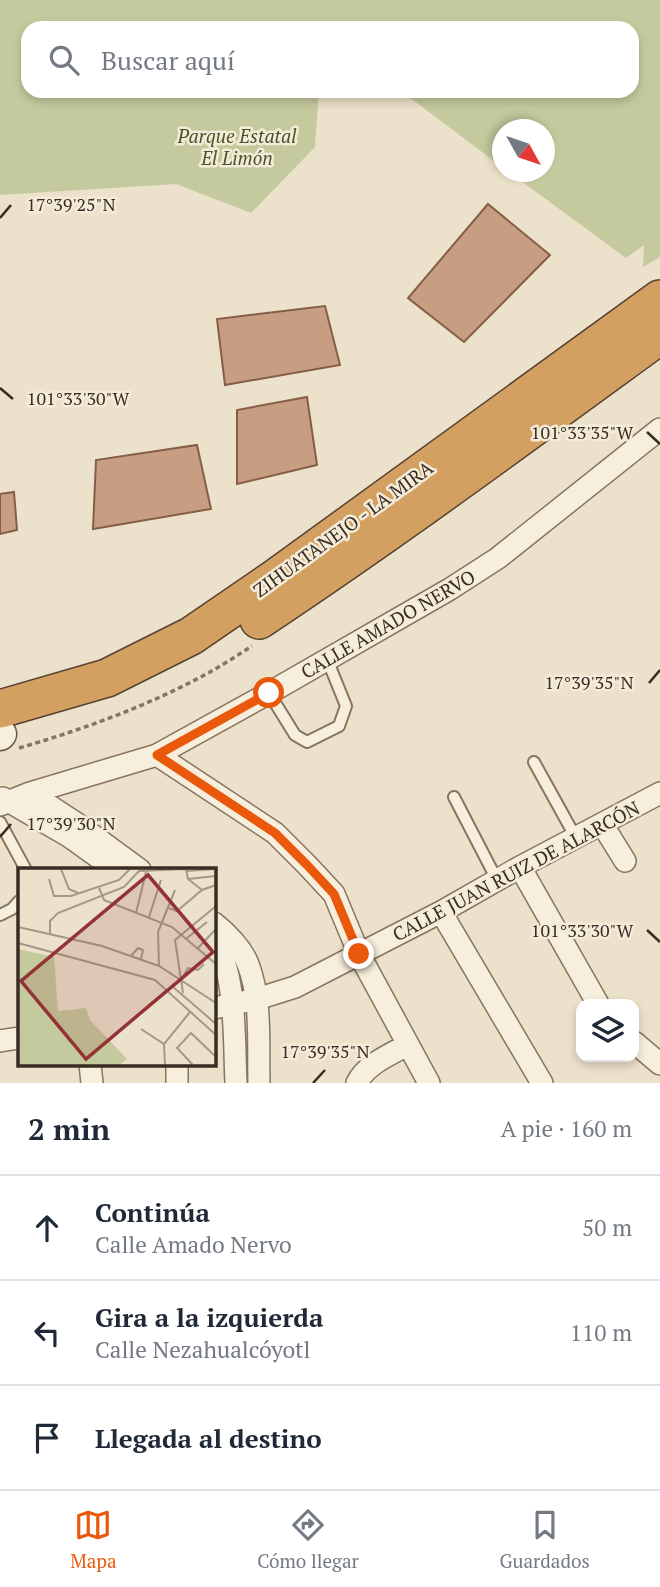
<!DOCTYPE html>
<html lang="es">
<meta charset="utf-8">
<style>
body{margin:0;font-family:"PT Serif",serif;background:#f6f6f7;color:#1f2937}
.controls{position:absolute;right:21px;bottom:21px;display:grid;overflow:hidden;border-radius:14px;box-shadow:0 4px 10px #0003}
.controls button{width:63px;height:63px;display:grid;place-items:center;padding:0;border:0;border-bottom:2px solid #e0e1e3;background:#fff;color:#1f2937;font:35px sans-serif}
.compass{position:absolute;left:492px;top:119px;width:63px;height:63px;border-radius:50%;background:#fff;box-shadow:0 4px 10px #0003;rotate:130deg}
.stop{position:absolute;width:21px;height:21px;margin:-16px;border:5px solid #ea580c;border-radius:50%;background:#fff}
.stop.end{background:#ea580c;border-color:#fff;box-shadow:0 2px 7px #0008}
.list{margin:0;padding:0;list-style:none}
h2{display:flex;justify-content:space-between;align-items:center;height:91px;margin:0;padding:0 28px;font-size:30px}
h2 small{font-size:23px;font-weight:400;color:#747a83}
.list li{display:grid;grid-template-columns:46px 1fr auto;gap:21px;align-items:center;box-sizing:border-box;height:105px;padding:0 28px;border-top:2px solid #e0e1e3}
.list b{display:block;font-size:26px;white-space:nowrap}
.list p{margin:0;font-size:23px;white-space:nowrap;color:#747a83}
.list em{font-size:23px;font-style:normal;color:#747a83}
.icon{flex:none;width:38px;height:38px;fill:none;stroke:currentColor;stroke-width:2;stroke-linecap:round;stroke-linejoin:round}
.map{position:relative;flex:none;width:660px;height:1083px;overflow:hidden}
.search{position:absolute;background:#fff;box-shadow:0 4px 10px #0003;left:21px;right:21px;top:21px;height:77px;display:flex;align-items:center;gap:18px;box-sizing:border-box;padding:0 24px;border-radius:21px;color:#747a83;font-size:26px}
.sheet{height:406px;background:#fff}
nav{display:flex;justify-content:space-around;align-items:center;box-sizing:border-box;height:98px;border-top:2px solid #e0e1e3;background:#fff;font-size:19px;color:#747a83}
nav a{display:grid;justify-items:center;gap:4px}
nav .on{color:#ea580c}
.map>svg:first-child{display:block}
.green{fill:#c5ca9e}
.building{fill:#c79e82;stroke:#855e47;stroke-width:2}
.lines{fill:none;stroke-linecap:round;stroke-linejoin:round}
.lane-casing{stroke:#88745f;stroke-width:14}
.street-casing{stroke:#88745f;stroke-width:24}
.secondary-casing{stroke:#6a5542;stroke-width:33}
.highway-casing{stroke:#564233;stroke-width:40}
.path{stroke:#88745f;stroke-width:3.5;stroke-dasharray:5 3.5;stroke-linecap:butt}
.lane{stroke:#f7efdd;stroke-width:10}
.street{stroke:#f7efdd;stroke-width:21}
.secondary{stroke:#f7efdd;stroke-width:30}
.highway{stroke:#d4a061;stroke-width:37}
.route{stroke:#ea580c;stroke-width:9}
.ticks{fill:none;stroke:#392c22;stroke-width:2.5}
.labels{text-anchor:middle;stroke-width:5;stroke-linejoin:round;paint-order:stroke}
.park-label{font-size:19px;font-style:italic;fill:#4a542a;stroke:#f4ecd9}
.street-label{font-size:19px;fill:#392c22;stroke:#f4ecd9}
.inset-road{fill:none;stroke:#a49987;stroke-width:2}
.view{fill:#933335;fill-opacity:0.15;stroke:#933335;stroke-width:3.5}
.inset-edge{fill:none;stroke:#392c22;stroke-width:3.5}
.ticks-label{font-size:18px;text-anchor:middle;fill:#392c22;stroke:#f4ecd9;stroke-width:5;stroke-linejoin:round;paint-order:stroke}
</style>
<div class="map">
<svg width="660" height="1083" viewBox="0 0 660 1083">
<rect width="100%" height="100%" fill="#ece1ca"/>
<path class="green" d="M 0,0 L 660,0 L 660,257 L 643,267 L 644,245 L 626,258 L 509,172 L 544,172 L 544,130 L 503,130 L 502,167 L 401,91 L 632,91 L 632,28 L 28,28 L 28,91 L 319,91 L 315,147 L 251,213 L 176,184 L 0,195 Z"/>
<path class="building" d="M 488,204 L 550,255 L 464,342 L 408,298 Z
M 325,306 L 340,365 L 225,385 L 217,319 Z
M 307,397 L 317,465 L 237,484 L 237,410 Z
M 197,445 L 211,509 L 93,529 L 96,460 Z
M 14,492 L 17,530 L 0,534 L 0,494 Z"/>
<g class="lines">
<g class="lane-casing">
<path id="lane" d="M 269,693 L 295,735 L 307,742 L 339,726 L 346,706 L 327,659
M 534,762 L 576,838
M 454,797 L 497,880
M 0,822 L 26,870
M 0,915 L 12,909 L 19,901"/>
</g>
<g class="street-casing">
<path id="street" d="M 157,755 L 275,833 L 307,865 L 334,894 L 359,954 L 429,1083
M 30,793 L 76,823 L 140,870
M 3,798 L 70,837 L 116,870
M 0,805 L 30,793 L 157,755 L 269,693 L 450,589 L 498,558 L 660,429
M 602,824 L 625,861
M 520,867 L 598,1004
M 441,912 L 542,1083
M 214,923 C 227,933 242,949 248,964 C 262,1001 258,1044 259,1083
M 214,943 C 237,968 234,1048 236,1083
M 214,1008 L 257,999 L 295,987 L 441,912 L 520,867 L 660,793
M 0,1041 L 19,1038
M 634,1042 L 660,1064
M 90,1064 L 92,1083
M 177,1083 L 177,1064
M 357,1083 C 366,1064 390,1055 407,1045"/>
</g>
<g class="secondary-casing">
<path id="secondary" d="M 0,735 L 1,734"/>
</g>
<g class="highway-casing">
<path id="highway" d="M 259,620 C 396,529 527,432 660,335
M 0,709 L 107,678 L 191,636 L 277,577 L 660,299"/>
</g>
<path class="path" d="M 19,748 C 85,729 150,705 210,672 C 224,664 238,655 252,646"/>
<use href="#lane" class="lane"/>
<use href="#street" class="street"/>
<use href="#secondary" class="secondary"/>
<use href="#highway" class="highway"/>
</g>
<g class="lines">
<path class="route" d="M 269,693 L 157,755 L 275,833 L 307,865 L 334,894 L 359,954"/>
</g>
<path class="ticks" d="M 0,218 L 11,205M 0,388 L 13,399M 647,432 L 660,444M 649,683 L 660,670M 0,837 L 11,824M 647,930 L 660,942M 313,1083 L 325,1070"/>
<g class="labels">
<g class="park-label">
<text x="237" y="143">Parque Estatal<tspan x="237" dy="22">El Limón</tspan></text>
</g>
<g class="street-label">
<text transform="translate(343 529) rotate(-36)" y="7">ZIHUATANEJO - LA MIRA</text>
<text transform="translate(388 624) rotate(-30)" y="7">CALLE AMADO NERVO</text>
<text transform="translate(516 871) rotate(-28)" y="7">CALLE JUAN RUIZ DE ALARCÓN</text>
</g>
</g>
<g transform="translate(18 868)">
<rect width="198" height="198" fill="#ece1ca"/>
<path d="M 0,81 L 36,89 L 40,143 L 68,140 L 72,152 L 109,191 L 101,197 L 0,197 Z" fill="#c5ca9e"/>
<path class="inset-road" d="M 43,1 L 51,21 L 60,25M 168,1 L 170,11 L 184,22M 168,3 L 197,1M 31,11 L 36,28 L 53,28 L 101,12 L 112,1M 170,11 L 198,8M 81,20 L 86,32 L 154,59 L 198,96M 150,40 L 159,43 L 184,22 L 198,17M 118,45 L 128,4M 131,49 L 143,12M 0,59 L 84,78 L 141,98 L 198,135M 32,66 L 32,53 L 40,45 L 106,19 L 121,3 L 168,1M 169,70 L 189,54M 0,75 L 137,112 L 198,167M 180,80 L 198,61M 113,88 L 120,80 L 125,82 L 123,91M 141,98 L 140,64 L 157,22M 163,112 L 170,100 L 180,102 L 186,96M 154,118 L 198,156M 165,125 L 157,72 L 198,38M 123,161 L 146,176M 147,197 L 146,176 L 172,144M 175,197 L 159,180 L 173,165 L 198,189"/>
<path class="view" d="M 130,7 L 195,84 L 68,191 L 3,113 Z"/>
<rect width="198" height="198" class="inset-edge"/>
</g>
<g class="ticks-label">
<text x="71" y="211">17°39'25"N</text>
<text x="78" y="405">101°33'30"W</text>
<text x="582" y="439">101°33'35"W</text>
<text x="589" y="689">17°39'35"N</text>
<text x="71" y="830">17°39'30"N</text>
<text x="582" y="937">101°33'30"W</text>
<text x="325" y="1058">17°39'35"N</text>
</g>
</svg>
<div class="controls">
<button><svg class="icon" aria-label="layers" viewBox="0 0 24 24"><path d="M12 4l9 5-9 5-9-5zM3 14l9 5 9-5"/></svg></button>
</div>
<svg class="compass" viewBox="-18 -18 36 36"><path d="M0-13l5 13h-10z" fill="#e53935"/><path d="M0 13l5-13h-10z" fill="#747a83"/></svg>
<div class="stop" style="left:269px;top:693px"></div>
<div class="stop end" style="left:359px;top:954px"></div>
<div class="search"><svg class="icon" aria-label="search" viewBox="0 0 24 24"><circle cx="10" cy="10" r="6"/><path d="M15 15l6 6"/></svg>Buscar aquí</div>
</div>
<section class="sheet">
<h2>2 min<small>A pie · 160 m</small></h2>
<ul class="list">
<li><svg class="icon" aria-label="ahead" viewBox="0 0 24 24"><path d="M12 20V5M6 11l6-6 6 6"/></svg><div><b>Continúa</b><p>Calle Amado Nervo</p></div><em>50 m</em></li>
<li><svg class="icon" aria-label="left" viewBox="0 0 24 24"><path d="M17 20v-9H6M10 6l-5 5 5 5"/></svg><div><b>Gira a la izquierda</b><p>Calle Nezahualcóyotl</p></div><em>110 m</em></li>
<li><svg class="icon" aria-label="arrive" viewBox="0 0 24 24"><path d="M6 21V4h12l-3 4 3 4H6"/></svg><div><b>Llegada al destino</b></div></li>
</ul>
</section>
<nav>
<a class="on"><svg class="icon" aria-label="map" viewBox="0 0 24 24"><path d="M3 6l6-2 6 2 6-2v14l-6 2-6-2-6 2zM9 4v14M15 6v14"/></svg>Mapa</a>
<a><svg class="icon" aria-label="directions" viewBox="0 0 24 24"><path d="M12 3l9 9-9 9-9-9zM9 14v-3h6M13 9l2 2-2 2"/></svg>Cómo llegar</a>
<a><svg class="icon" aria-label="saved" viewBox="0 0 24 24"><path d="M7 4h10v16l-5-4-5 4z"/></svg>Guardados</a>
</nav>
